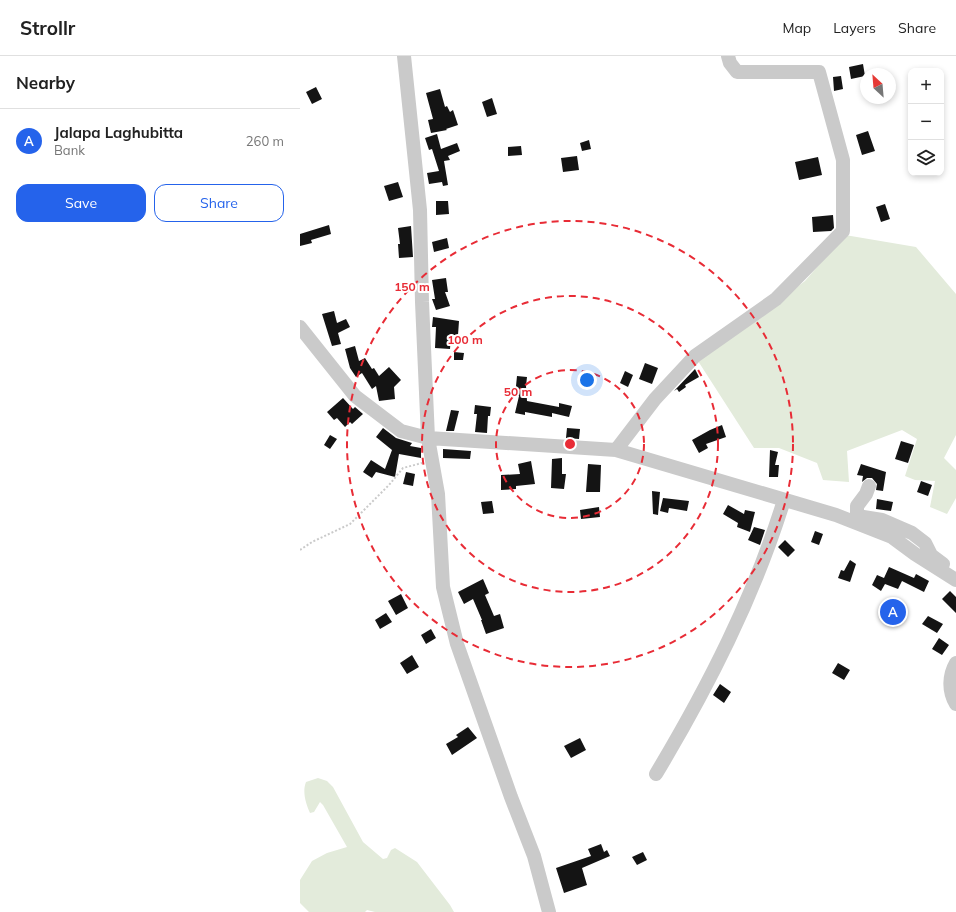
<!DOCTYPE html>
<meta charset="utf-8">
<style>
body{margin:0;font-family:Mulish,sans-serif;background:#f2f2f2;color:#222}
.controls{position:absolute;right:12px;top:12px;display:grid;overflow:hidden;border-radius:8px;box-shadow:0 2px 6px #0003}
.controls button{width:36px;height:36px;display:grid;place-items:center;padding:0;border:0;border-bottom:1px solid #e0e0e0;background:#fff;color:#222;font:20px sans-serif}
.compass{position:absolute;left:560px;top:12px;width:36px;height:36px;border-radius:50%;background:#fff;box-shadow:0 2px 6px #0003;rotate:334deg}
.you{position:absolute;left:287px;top:324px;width:14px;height:14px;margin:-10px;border:3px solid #fff;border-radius:50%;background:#1a73e8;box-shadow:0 0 0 6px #1a73e833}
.badge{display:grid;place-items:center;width:26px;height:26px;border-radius:50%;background:#2563eb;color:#fff;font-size:13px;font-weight:700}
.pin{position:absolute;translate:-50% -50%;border:2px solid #fff;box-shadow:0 1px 4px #0006}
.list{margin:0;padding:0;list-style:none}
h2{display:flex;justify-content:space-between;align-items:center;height:52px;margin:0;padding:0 16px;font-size:17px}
h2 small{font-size:13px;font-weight:400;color:#767676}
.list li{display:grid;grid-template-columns:26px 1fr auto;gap:12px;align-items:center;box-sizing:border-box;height:64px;padding:0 16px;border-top:1px solid #e0e0e0}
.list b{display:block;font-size:15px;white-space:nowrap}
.list p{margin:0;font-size:13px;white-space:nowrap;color:#767676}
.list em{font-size:13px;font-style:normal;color:#767676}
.actions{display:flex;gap:8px;padding:12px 16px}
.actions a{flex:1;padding:9px 0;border:1px solid #2563eb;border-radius:12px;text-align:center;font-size:14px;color:#2563eb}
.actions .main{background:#2563eb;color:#fff}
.icon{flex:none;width:22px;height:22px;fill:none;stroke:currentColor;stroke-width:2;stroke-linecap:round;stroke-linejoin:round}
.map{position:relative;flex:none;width:656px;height:856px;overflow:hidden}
header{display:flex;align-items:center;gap:24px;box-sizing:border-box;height:56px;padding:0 20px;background:#fff;border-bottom:1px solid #e0e0e0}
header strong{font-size:19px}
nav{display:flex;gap:22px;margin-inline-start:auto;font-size:14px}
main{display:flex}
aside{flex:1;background:#fff}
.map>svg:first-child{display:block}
.green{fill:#e3ebdb}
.building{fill:#141414}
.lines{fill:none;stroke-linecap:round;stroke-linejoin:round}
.path{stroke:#cacaca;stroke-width:2;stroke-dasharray:2 2;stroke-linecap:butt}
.minor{stroke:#cacaca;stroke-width:14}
.ring{fill:none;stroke:#e82c36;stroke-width:2;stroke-dasharray:7 5}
.centre{fill:#e82c36;stroke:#fff;stroke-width:2}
.ring-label{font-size:12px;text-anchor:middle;font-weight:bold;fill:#e82c36;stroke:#fff;stroke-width:4;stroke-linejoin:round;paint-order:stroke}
</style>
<header>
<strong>Strollr</strong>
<nav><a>Map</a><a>Layers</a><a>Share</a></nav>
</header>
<main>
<aside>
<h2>Nearby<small></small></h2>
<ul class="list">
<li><span class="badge">A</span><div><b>Jalapa Laghubitta</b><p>Bank</p></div><em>260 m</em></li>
</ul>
<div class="actions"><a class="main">Save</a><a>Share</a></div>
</aside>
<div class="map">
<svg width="656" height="856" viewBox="0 0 656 856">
<rect width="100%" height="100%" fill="#fff"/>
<path class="green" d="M 545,179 L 616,191 L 656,238 L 656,379 L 644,402 L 656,414 L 656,442 L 647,458 L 630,451 L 635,425 L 615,424 L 605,420 L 617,383 L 602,374 L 547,395 L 549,426 L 523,424 L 517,407 L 479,392 L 454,392 L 398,305 L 505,225 Z
M 18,722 L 27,725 L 33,731 L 63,786 L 83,803 L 87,802 L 91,794 L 95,792 L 117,806 L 150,849 L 154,856 L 75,856 L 67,854 L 65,856 L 9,856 L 0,847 L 0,824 L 12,805 L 27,797 L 47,791 L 23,749 L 20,746 L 14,756 L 10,757 C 6,748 2,736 6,726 Z"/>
<path class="building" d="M 563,8 L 565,20 L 551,23 L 549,11 Z
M 541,20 L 543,33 L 534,35 L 533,21 Z
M 16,31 L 22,43 L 12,48 L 6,36 Z
M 140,33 L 145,51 L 147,50 L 150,56 L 153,54 L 158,69 L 146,73 L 147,74 L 131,77 L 128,64 L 133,63 L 126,37 Z
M 192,42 L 197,58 L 187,61 L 182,46 Z
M 568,75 L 575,95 L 562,99 L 556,79 Z
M 137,78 L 141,93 L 157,87 L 160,95 L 148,100 L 150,104 L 144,105 L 148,129 L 143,130 L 142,126 L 129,128 L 127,117 L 139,115 L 132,93 L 129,94 L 125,82 Z
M 289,84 L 291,93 L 282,95 L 280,87 Z
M 221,90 L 222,99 L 208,100 L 208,91 Z
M 277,100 L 279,114 L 263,116 L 261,102 Z
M 518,101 L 522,119 L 499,124 L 495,106 Z
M 98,126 L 103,141 L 89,145 L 84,130 Z
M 136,145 L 148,145 L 149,158 L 136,159 Z
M 585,148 L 590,163 L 581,166 L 576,151 Z
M 533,159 L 534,172 L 531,175 L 513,176 L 512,161 Z
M 29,169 L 31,178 L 11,184 L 12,187 L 0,190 L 0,178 Z
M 111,170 L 113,201 L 99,202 L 98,188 L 100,188 L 98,172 Z
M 147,182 L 149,192 L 134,196 L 132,186 Z
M 146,222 L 148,236 L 145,236 L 150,250 L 136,254 L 132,243 L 135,243 L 132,224 Z
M 34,255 L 37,267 L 46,263 L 50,271 L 38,277 L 41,288 L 32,290 L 22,258 Z
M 133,261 L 159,265 L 158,279 L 151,279 L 150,293 L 135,292 L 136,271 L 132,271 Z
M 55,290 L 59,305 L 65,302 L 72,313 L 74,312 L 79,320 L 89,311 L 101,324 L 94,331 L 95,343 L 79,345 L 76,330 L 72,333 L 62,317 L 56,321 L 50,312 L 45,293 Z
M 154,296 L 164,297 L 163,304 L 154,304 Z
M 345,307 L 358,312 L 352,328 L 339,323 Z
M 395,313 L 399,321 L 385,329 L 386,331 L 379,336 L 377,333 L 374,335 Z
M 325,315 L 333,319 L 328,331 L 320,327 Z
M 217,320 L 227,321 L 226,330 L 227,345 L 259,351 L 259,347 L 272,350 L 269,361 L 252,357 L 252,361 L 225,356 L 225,359 L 215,357 L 219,340 L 215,340 Z
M 43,342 L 53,353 L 55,351 L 63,358 L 52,368 L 50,366 L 45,371 L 37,362 L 34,364 L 27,356 Z
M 175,349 L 191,351 L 190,360 L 188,360 L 187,377 L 175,376 L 177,358 L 174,358 Z
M 151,354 L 159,355 L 154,375 L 146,375 Z
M 422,369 L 426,381 L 406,388 L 408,392 L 399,397 L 392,384 L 410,374 Z
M 83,372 L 96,382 L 112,387 L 110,390 L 121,392 L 121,402 L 99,398 L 95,421 L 76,416 L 72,422 L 63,416 L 71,404 L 85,413 L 92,394 L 76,381 Z
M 267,372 L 280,373 L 279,383 L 266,382 Z
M 30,379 L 37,383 L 30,393 L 24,389 Z
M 601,385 L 614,389 L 608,407 L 595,403 Z
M 143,393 L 171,395 L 170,403 L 143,402 Z
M 470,394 L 478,396 L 475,409 L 479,409 L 478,421 L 469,421 Z
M 262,402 L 262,418 L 266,418 L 264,433 L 251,432 L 252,403 Z
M 231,405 L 235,428 L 216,430 L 216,433 L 201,434 L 201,419 L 220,418 L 218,408 Z
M 288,408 L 301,409 L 300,436 L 286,436 Z
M 561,408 L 586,416 L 583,435 L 576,434 L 577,428 L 572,422 L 567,422 L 562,426 L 563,420 L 557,419 Z
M 106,416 L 115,418 L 113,430 L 103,428 Z
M 621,425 L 632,429 L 628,440 L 617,436 Z
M 352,435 L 360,436 L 358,459 L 353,458 Z
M 363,442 L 389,445 L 387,455 L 369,452 L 368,457 L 360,455 Z
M 577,443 L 593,446 L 591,455 L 576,453 Z
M 192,445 L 194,457 L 183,458 L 181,446 Z
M 428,449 L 444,458 L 445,454 L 455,456 L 450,476 L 437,471 L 438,467 L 423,458 Z
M 299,451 L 300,461 L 281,463 L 280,454 Z
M 454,471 L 465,474 L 460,489 L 448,484 Z
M 515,475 L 523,478 L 519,489 L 511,486 Z
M 485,484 L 495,494 L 488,501 L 478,491 Z
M 550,504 L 556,508 L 550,526 L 538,522 L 541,514 L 544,515 Z
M 589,511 L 614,522 L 616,518 L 629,525 L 624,536 L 602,525 L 598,533 L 585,528 L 581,535 L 572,529 L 577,519 L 584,522 Z
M 183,523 L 189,537 L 185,539 L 194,560 L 200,558 L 204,572 L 186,578 L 181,564 L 182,564 L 173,543 L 164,548 L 158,536 Z
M 650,535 L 656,541 L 656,557 L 642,543 Z
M 101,538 L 108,552 L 96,559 L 88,545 Z
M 86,557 L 92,566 L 80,573 L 75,564 Z
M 628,560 L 643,568 L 637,577 L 622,568 Z
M 131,573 L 136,582 L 126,588 L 121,579 Z
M 639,582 L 649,589 L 642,599 L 632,593 Z
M 112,599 L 119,611 L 107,618 L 100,607 Z
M 538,607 L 550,614 L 544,624 L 532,617 Z
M 420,628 L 431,636 L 424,647 L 413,639 Z
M 168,671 L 177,682 L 152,699 L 146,688 L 158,681 L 156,679 Z
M 280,682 L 286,694 L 271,702 L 264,690 Z
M 301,788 L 304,796 L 307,794 L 310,800 L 282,812 L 287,829 L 264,837 L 256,812 L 291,800 L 288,793 Z
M 343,796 L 347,804 L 337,809 L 332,801 Z"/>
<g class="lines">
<path class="path" d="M 0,494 L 12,486 L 50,468 L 89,429 L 103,412 L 122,407"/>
<path class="minor" d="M 104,0 L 120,154 L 122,246 L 128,382 L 138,438 L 143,531 L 157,588 L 211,741 L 234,800 L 249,856
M 0,271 L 55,340 L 101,375 L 128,382 L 316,394 L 536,459 L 592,481 L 615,498 L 656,524
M 316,394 L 355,343 L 395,300 L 476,243 L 543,175 L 543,104 L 519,16 L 437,16 L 430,7 L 428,0
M 569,430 L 566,438 L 557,450 L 557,460 L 582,464 L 612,477 L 625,487 L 631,499 L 643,508
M 656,607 C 649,619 648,635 656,648
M 356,718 C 408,631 454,541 484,444"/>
</g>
<g class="ring">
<circle cx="270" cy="388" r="74"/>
<circle cx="270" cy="388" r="148"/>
<circle cx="270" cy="388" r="223"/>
</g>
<circle cx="270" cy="388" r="6" class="centre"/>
<g class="ring-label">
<text x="112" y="235">150 m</text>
<text x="165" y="288">100 m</text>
<text x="218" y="340">50 m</text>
</g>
</svg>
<div class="controls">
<button>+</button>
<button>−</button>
<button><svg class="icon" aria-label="layers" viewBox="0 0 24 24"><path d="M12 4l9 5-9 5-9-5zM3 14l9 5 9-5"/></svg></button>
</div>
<svg class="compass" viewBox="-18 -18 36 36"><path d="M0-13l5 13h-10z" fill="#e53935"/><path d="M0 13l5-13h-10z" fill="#767676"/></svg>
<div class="you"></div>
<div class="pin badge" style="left:593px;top:556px">A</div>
</div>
</main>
